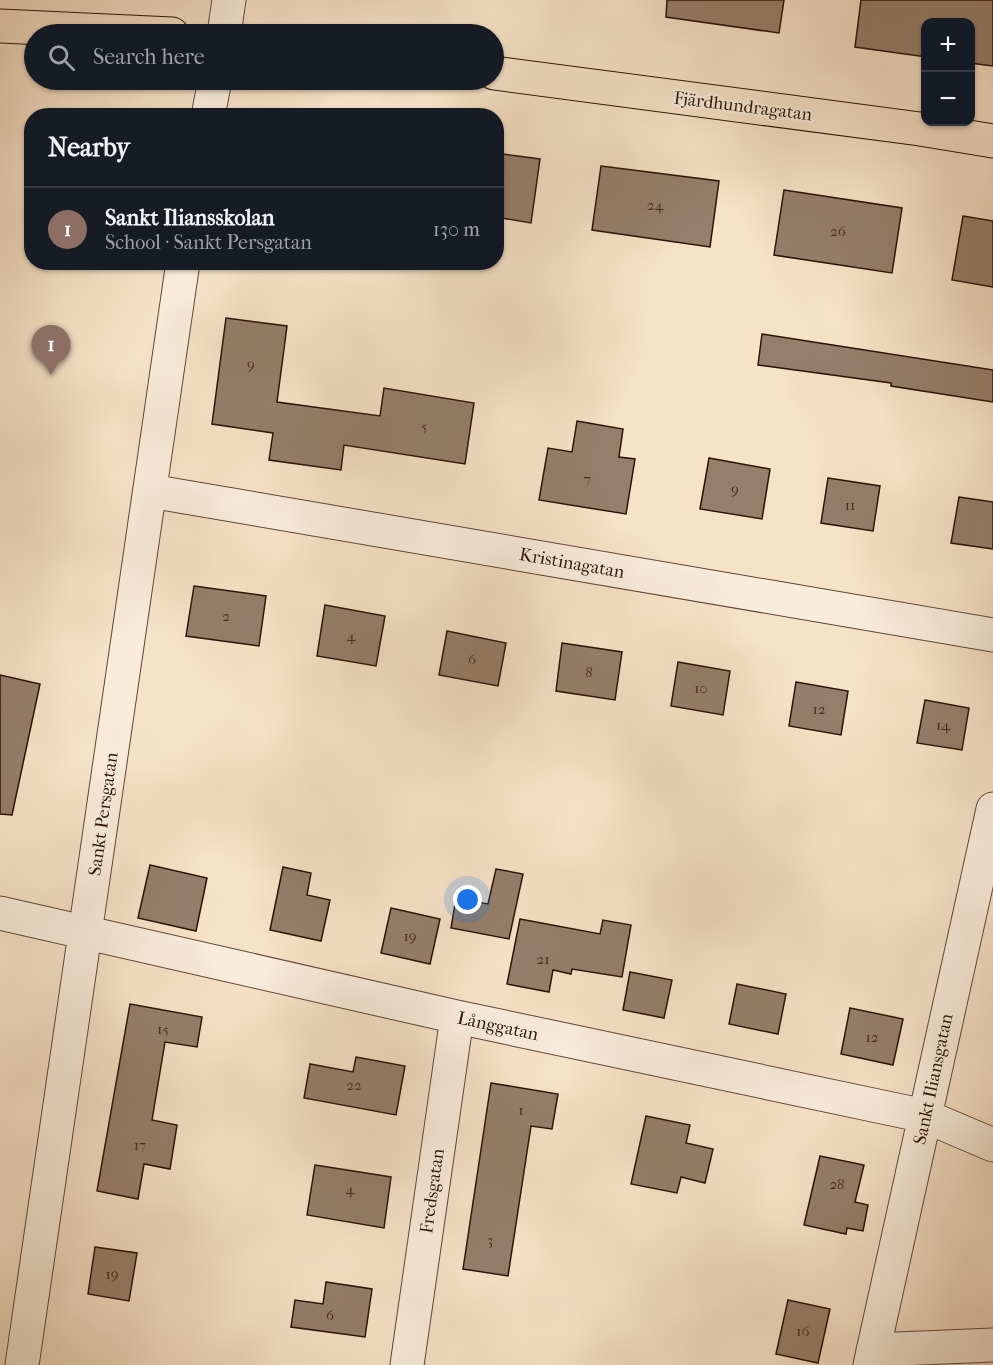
<!DOCTYPE html>
<meta charset="utf-8">
<style>
body{margin:0;font-family:"IM FELL French Canon",serif;background:#20242c;color:#f1f3f6}
.controls{position:absolute;right:18px;top:18px;display:grid;overflow:hidden;border-radius:12px;box-shadow:0 2px 4px #0004}
.controls button{width:54px;height:54px;display:grid;place-items:center;padding:0;border:0;border-bottom:2px solid #363941;background:#171b24;color:#f1f3f6;font:30px sans-serif}
.you{position:absolute;left:468px;top:900px;width:21px;height:21px;margin:-15px;border:4px solid #fff;border-radius:50%;background:#1a73e8;box-shadow:0 0 0 9px #1a73e833}
.badge{display:grid;place-items:center;width:39px;height:39px;border-radius:50%;background:#8c9099;color:#fff;font-size:20px;font-weight:700}
.pin{position:absolute;translate:-50% -50px;filter:drop-shadow(0 2px 3px #0008)}
.pin::after{content:'';position:absolute;top:32px;width:21px;height:18px;background:inherit;clip-path:polygon(0 0,100% 0,50% 100%)}
.list{margin:0;padding:0;list-style:none}
h2{display:flex;justify-content:space-between;align-items:center;height:78px;margin:0;padding:0 24px;font-size:26px}
h2 small{font-size:20px;font-weight:400;color:#9ea1a6}
.list li{display:grid;grid-template-columns:39px 1fr auto;gap:18px;align-items:center;box-sizing:border-box;height:84px;padding:0 24px;border-top:2px solid #363941}
.list b{display:block;font-size:22px;white-space:nowrap}
.list p{margin:0;font-size:20px;white-space:nowrap;color:#9ea1a6}
.list em{font-size:20px;font-style:normal;color:#9ea1a6}
.icon{flex:none;width:33px;height:33px;fill:none;stroke:currentColor;stroke-width:2;stroke-linecap:round;stroke-linejoin:round}
.map{position:relative;flex:none;width:993px;height:1365px;overflow:hidden}
.search{position:absolute;background:#171b24;box-shadow:0 2px 4px #0004;left:24px;top:24px;width:480px;height:66px;display:flex;align-items:center;gap:15px;box-sizing:border-box;padding:0 21px;border-radius:33px;color:#9ea1a6;font-size:22px}
.panel{position:absolute;background:#171b24;box-shadow:0 2px 4px #0004;left:24px;top:108px;width:480px;height:162px;border-radius:24px}
.map>svg:first-child{display:block}
.building{fill:#957e6a;stroke:#2b1205;stroke-width:1.5}
.lines{fill:none;stroke-linecap:round;stroke-linejoin:round}
.minor-casing{stroke:#5e4636;stroke-width:35}
.major-casing{stroke:#2b1205;stroke-width:35}
.minor{stroke:#f9ecdb;stroke-width:33}
.major{stroke:#f6e2c7;stroke-width:33}
.labels{text-anchor:middle;stroke-width:4.5;stroke-linejoin:round;paint-order:stroke}
.number-label{font-size:15px;fill:#462d1e}
.street-label{font-size:18px;fill:#2b1205;stroke:#f9ecdb}
</style>
<div class="map">
<svg width="993" height="1365" viewBox="0 0 993 1365">
<rect width="100%" height="100%" fill="#f6e2c7"/>
<filter id="stains"><feTurbulence type="fractalNoise" baseFrequency=".00333" numOctaves="4"/><feColorMatrix values="0 0 0 0 .2 0 0 0 0 .09 0 0 0 0 .02 0 0 0 .5 -.17"/></filter>
<radialGradient id="worn" r=".72"><stop offset=".6" stop-color="#630" stop-opacity="0"/><stop offset="1" stop-color="#630" stop-opacity=".3"/></radialGradient>
<path class="building" d="M 667,0 L 784,0 L 779,33 L 666,17 Z
M 861,0 L 993,0 L 993,66 L 970,63 L 970,22 L 926,22 L 926,57 L 855,47 Z
M 496,153 L 540,159 L 531,223 L 496,217 Z
M 601,166 L 719,181 L 710,247 L 592,230 Z
M 784,190 L 902,208 L 892,273 L 774,255 Z
M 963,216 L 993,221 L 993,287 L 952,280 Z
M 226,318 L 287,326 L 277,402 L 380,416 L 384,388 L 474,403 L 465,464 L 344,445 L 341,470 L 269,460 L 273,433 L 212,424 Z
M 762,334 L 993,370 L 993,402 L 891,386 L 891,383 L 758,365 Z
M 577,421 L 623,429 L 619,457 L 635,459 L 626,514 L 539,500 L 548,448 L 572,452 Z
M 709,458 L 770,469 L 762,519 L 700,509 Z
M 828,478 L 880,486 L 873,531 L 821,523 Z
M 959,497 L 993,502 L 993,549 L 951,543 Z
M 194,586 L 266,596 L 259,646 L 186,636 Z
M 325,605 L 385,616 L 376,666 L 317,656 Z
M 447,631 L 506,643 L 498,686 L 439,675 Z
M 562,643 L 622,652 L 615,700 L 556,691 Z
M 678,662 L 730,671 L 723,715 L 671,706 Z
M 0,675 L 40,684 L 12,815 L 0,814 Z
M 796,682 L 848,691 L 841,735 L 789,726 Z
M 925,700 L 969,708 L 962,750 L 917,743 Z
M 150,865 L 207,878 L 196,931 L 138,918 Z
M 283,867 L 311,873 L 307,895 L 330,900 L 321,941 L 270,930 Z
M 496,869 L 523,874 L 509,939 L 451,928 L 456,898 L 488,904 Z
M 391,908 L 440,919 L 430,964 L 381,953 Z
M 520,919 L 600,934 L 603,920 L 631,925 L 622,977 L 572,969 L 571,974 L 553,970 L 549,992 L 507,984 Z
M 630,972 L 672,980 L 664,1018 L 623,1010 Z
M 737,984 L 786,994 L 778,1034 L 729,1024 Z
M 130,1004 L 202,1017 L 197,1047 L 165,1042 L 152,1120 L 177,1125 L 170,1169 L 144,1164 L 138,1199 L 97,1191 Z
M 850,1008 L 903,1019 L 893,1065 L 841,1054 Z
M 356,1057 L 405,1066 L 396,1115 L 304,1098 L 310,1064 L 353,1072 Z
M 491,1083 L 558,1094 L 552,1129 L 531,1126 L 508,1276 L 463,1269 Z
M 646,1116 L 690,1125 L 686,1143 L 713,1149 L 705,1183 L 681,1177 L 677,1193 L 631,1184 Z
M 820,1156 L 864,1165 L 855,1202 L 868,1205 L 863,1231 L 847,1228 L 846,1234 L 804,1225 Z
M 315,1165 L 391,1177 L 384,1228 L 307,1215 Z
M 95,1247 L 137,1253 L 129,1301 L 88,1294 Z
M 326,1282 L 372,1289 L 365,1337 L 291,1327 L 295,1300 L 323,1304 Z
M 788,1300 L 830,1309 L 818,1363 L 776,1354 Z"/>
<g class="lines">
<g class="minor-casing">
<path id="minor" d="M 224,34 L 229,0
M 208,116 L 215,80
M 150,491 L 993,635
M 0,913 L 457,1017 L 925,1116 L 993,1145
M 873,1350 L 993,1345
M 22,1365 L 183,262
M 407,1365 L 457,1017
M 870,1365 L 993,809"/>
</g>
<g class="major-casing">
<path id="major" d="M 0,26 L 172,34
M 494,73 L 920,129 L 993,141"/>
</g>
<use href="#minor" class="minor"/>
<use href="#major" class="major"/>
</g>
<g class="labels">
<g class="number-label">
<text x="655" y="210">24</text>
<text x="838" y="236">26</text>
<text x="251" y="369">9</text>
<text x="424" y="431">5</text>
<text x="587" y="484">7</text>
<text x="735" y="494">9</text>
<text x="850" y="510">11</text>
<text x="226" y="621">2</text>
<text x="351" y="641">4</text>
<text x="472" y="664">6</text>
<text x="589" y="677">8</text>
<text x="701" y="693">10</text>
<text x="819" y="714">12</text>
<text x="943" y="730">14</text>
<text x="410" y="941">19</text>
<text x="543" y="964">21</text>
<text x="163" y="1034">15</text>
<text x="872" y="1042">12</text>
<text x="354" y="1090">22</text>
<text x="521" y="1115">1</text>
<text x="140" y="1150">17</text>
<text x="837" y="1189">28</text>
<text x="350" y="1194">4</text>
<text x="490" y="1245">3</text>
<text x="112" y="1279">19</text>
<text x="330" y="1320">6</text>
<text x="803" y="1336">16</text>
</g>
<g class="street-label">
<text transform="translate(743 106) rotate(7)" y="6">Fjärdhundragatan</text>
<text transform="translate(572 563) rotate(10)" y="6">Kristinagatan</text>
<text transform="translate(103 814) rotate(-82)" y="6">Sankt Persgatan</text>
<text transform="translate(498 1026) rotate(12)" y="6">Långgatan</text>
<text transform="translate(933 1079) rotate(-78)" y="6">Sankt Iliansgatan</text>
<text transform="translate(432 1191) rotate(-82)" y="6">Fredsgatan</text>
</g>
</g>
<rect width="100%" height="100%" filter="url(#stains)"/>
<rect width="100%" height="100%" fill="url(#worn)"/>
</svg>
<div class="controls">
<button>+</button>
<button>−</button>
</div>
<div class="you"></div>
<div class="pin badge" style="left:51px;top:375px;background:#8d6e63">1</div>
<div class="search"><svg class="icon" aria-label="search" viewBox="0 0 24 24"><circle cx="10" cy="10" r="6"/><path d="M15 15l6 6"/></svg>Search here</div>
<section class="panel">
<h2>Nearby<small></small></h2>
<ul class="list">
<li><span class="badge" style="background:#8d6e63">1</span><div><b>Sankt Iliansskolan</b><p>School · Sankt Persgatan</p></div><em>130 m</em></li>
</ul>
</section>
</div>
